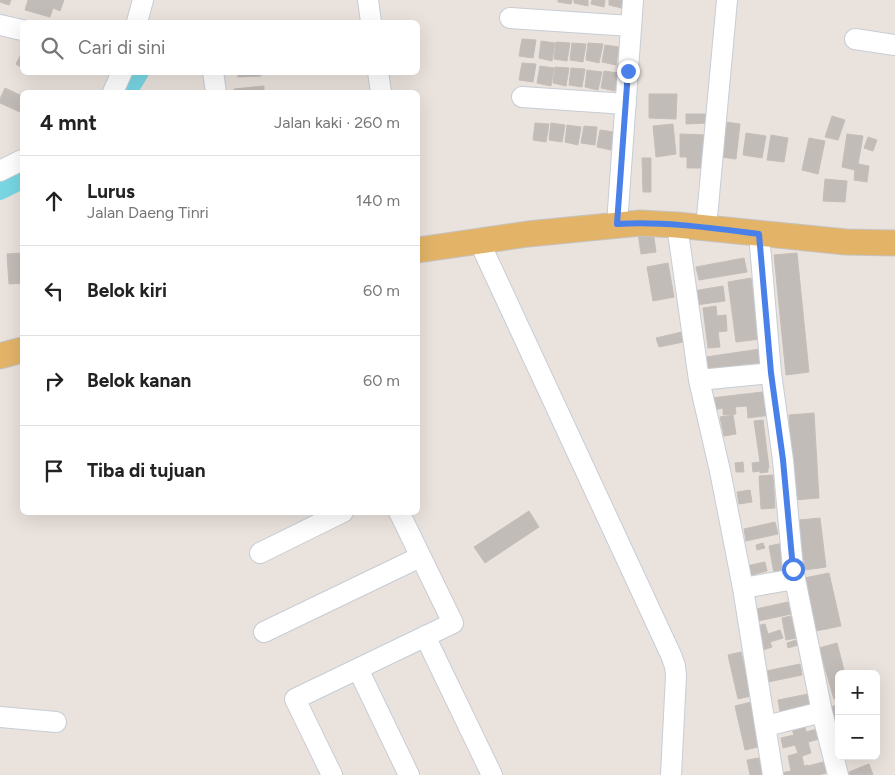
<!DOCTYPE html>
<html lang="id">
<meta charset="utf-8">
<style>
body{margin:0;font-family:Figtree,sans-serif;background:#f6f6f6;color:#222}
.controls{position:absolute;right:15px;bottom:15px;display:grid;overflow:hidden;border-radius:8px;box-shadow:0 5px 20px #0002}
.controls button{width:45px;height:45px;display:grid;place-items:center;padding:0;border:0;border-bottom:1px solid #e0e0e0;background:#fff;color:#222;font:25px sans-serif}
.stop{position:absolute;width:15px;height:15px;margin:-11px;border:4px solid #4a80e9;border-radius:50%;background:#fff}
.stop.end{background:#4a80e9;border-color:#fff;box-shadow:0 1px 5px #0008}
.list{margin:0;padding:0;list-style:none}
h2{display:flex;justify-content:space-between;align-items:center;height:65px;margin:0;padding:0 20px;font-size:21px}
h2 small{font-size:16px;font-weight:400;color:#767676}
.list li{display:grid;grid-template-columns:32px 1fr auto;gap:15px;align-items:center;box-sizing:border-box;height:90px;padding:0 20px;border-top:1px solid #e0e0e0}
.list b{display:block;font-size:19px;white-space:nowrap}
.list p{margin:0;font-size:16px;white-space:nowrap;color:#767676}
.list em{font-size:16px;font-style:normal;color:#767676}
.icon{flex:none;width:28px;height:28px;fill:none;stroke:currentColor;stroke-width:2;stroke-linecap:round;stroke-linejoin:round}
.map{position:relative;flex:none;width:895px;height:775px;overflow:hidden}
.search{position:absolute;background:#fff;box-shadow:0 5px 20px #0002;left:20px;top:20px;width:400px;height:55px;display:flex;align-items:center;gap:12px;box-sizing:border-box;padding:0 18px;border-radius:8px;color:#767676;font-size:19px}
.panel{position:absolute;background:#fff;box-shadow:0 5px 20px #0002;left:20px;top:90px;width:400px;height:425px;border-radius:8px}
.map>svg:first-child{display:block}
.lines{fill:none;stroke-linecap:round;stroke-linejoin:round}
.canal{stroke:#78d6e3;stroke-width:18}
.building{fill:#c2bcb9;stroke:#c5bdb6}
.minor-casing{stroke:#c7cdd5;stroke-width:22}
.major-casing{stroke:#c3c3c3;stroke-width:27}
.minor{stroke:#fff;stroke-width:20}
.major{stroke:#e3b468;stroke-width:25}
.route{stroke:#4a80e9;stroke-width:6}
</style>
<div class="map">
<svg width="895" height="775" viewBox="0 0 895 775">
<rect width="100%" height="100%" fill="#eae2dc"/>
<g class="lines">
<path class="canal" d="M 128,92 L 140,72
M 0,191 L 22,180"/>
</g>
<path class="building" d="M 0,0 L 11,0 L 9,5 L 0,2 Z
M 28,0 L 64,0 L 60,11 L 53,8 L 50,17 L 25,10 Z
M 558,0 L 572,0 L 571,4 L 558,2 Z
M 574,0 L 588,0 L 588,6 L 574,3 Z
M 592,0 L 605,0 L 604,7 L 591,4 Z
M 609,0 L 623,0 L 622,8 L 609,5 Z
M 522,39 L 536,40 L 533,58 L 519,56 Z
M 541,41 L 555,43 L 552,61 L 539,58 Z
M 556,42 L 570,43 L 567,61 L 554,59 Z
M 572,43 L 586,44 L 583,62 L 570,60 Z
M 588,43 L 603,44 L 599,63 L 586,60 Z
M 605,45 L 619,47 L 616,65 L 602,62 Z
M 22,52 L 22,68 L 16,64 Z
M 522,63 L 536,64 L 533,82 L 519,80 Z
M 540,66 L 554,68 L 551,86 L 537,83 Z
M 555,67 L 569,68 L 566,86 L 553,83 Z
M 571,68 L 585,69 L 582,87 L 569,85 Z
M 587,70 L 602,72 L 598,90 L 585,87 Z
M 604,71 L 618,73 L 615,91 L 601,88 Z
M 227,72 L 261,72 L 261,76 L 238,77 L 238,73 Z
M 264,86 L 264,92 L 234,92 L 234,89 Z
M 5,88 L 22,96 L 22,113 L 0,103 L 0,99 Z
M 649,94 L 677,94 L 676,119 L 649,118 Z
M 686,114 L 707,114 L 708,123 L 686,124 Z
M 832,116 L 845,120 L 838,140 L 825,137 Z
M 725,122 L 740,124 L 736,159 L 721,157 Z
M 535,123 L 549,124 L 546,142 L 533,140 Z
M 551,123 L 565,125 L 562,142 L 549,140 Z
M 673,124 L 676,154 L 656,157 L 653,126 Z
M 567,125 L 581,127 L 578,145 L 565,142 Z
M 584,126 L 597,127 L 595,145 L 581,143 Z
M 600,130 L 614,132 L 611,150 L 597,147 Z
M 746,133 L 766,136 L 762,158 L 743,155 Z
M 680,134 L 708,135 L 708,168 L 687,168 L 687,157 L 680,157 Z
M 847,134 L 863,136 L 858,164 L 869,166 L 867,182 L 854,180 L 855,170 L 842,167 Z
M 771,135 L 788,138 L 784,162 L 767,160 Z
M 868,137 L 877,140 L 873,151 L 864,148 Z
M 809,138 L 825,141 L 818,174 L 802,170 Z
M 642,158 L 651,158 L 651,192 L 643,192 Z
M 825,179 L 847,181 L 845,202 L 823,201 Z
M 653,231 L 656,252 L 641,254 L 638,233 Z
M 22,253 L 22,283 L 9,284 L 7,254 Z
M 797,253 L 809,372 L 786,375 L 774,255 Z
M 744,258 L 747,272 L 699,280 L 696,267 Z
M 668,263 L 674,297 L 653,301 L 647,267 Z
M 751,278 L 760,339 L 736,342 L 728,282 Z
M 723,286 L 725,301 L 696,305 L 693,291 Z
M 716,306 L 717,316 L 726,315 L 727,331 L 718,332 L 720,347 L 708,348 L 703,308 Z
M 686,331 L 688,341 L 659,347 L 656,338 Z
M 760,349 L 761,365 L 746,368 L 745,364 L 740,365 L 740,370 L 734,371 L 733,366 L 708,370 L 706,357 Z
M 771,391 L 771,415 L 748,418 L 747,406 L 735,407 L 736,414 L 723,415 L 723,408 L 713,410 L 711,398 Z
M 814,413 L 819,498 L 794,500 L 789,415 Z
M 733,415 L 736,434 L 724,436 L 720,417 Z
M 763,420 L 769,468 L 768,468 L 768,472 L 760,473 L 760,471 L 753,472 L 752,463 L 760,462 L 754,421 Z
M 743,462 L 744,472 L 736,472 L 735,463 Z
M 773,475 L 775,508 L 761,509 L 759,476 Z
M 750,490 L 752,502 L 739,504 L 737,492 Z
M 529,511 L 539,527 L 485,563 L 474,547 Z
M 820,518 L 826,567 L 805,570 L 799,520 Z
M 775,522 L 778,534 L 746,541 L 744,529 Z
M 763,543 L 765,548 L 757,550 L 756,545 Z
M 783,543 L 788,571 L 774,573 L 769,546 Z
M 765,562 L 767,571 L 748,576 L 746,566 Z
M 829,573 L 841,626 L 816,631 L 804,578 Z
M 788,602 L 791,614 L 758,621 L 756,609 Z
M 791,616 L 796,638 L 786,640 L 782,618 Z
M 765,624 L 768,634 L 780,630 L 783,638 L 770,642 L 772,647 L 763,650 L 756,626 Z
M 796,640 L 798,645 L 788,648 L 787,643 Z
M 837,643 L 845,674 L 839,674 L 839,698 L 834,699 L 819,648 Z
M 741,652 L 751,696 L 738,699 L 728,655 Z
M 800,664 L 802,675 L 768,682 L 766,671 Z
M 808,694 L 810,707 L 780,712 L 778,700 Z
M 751,702 L 762,746 L 745,750 L 735,706 Z
M 839,705 L 839,756 L 825,708 Z
M 805,726 L 806,732 L 817,729 L 819,739 L 808,742 L 811,753 L 802,756 L 804,766 L 808,765 L 808,766 L 827,761 L 829,772 L 819,775 L 781,775 L 781,773 L 791,771 L 788,756 L 798,753 L 795,745 L 783,748 L 781,738 L 794,735 L 792,729 Z
M 765,757 L 768,775 L 750,775 L 747,760 Z
M 869,764 L 873,775 L 850,775 L 849,772 Z"/>
<g class="lines">
<g class="minor-casing">
<path id="minor" d="M 368,0 L 371,22
M 510,18 L 631,26
M 137,22 L 143,0
M 0,25 L 22,30
M 855,39 L 895,45
M 213,72 L 216,92
M 378,72 L 381,92
M 113,92 L 122,72
M 522,97 L 626,104
M 0,171 L 22,160
M 617,224 L 633,0
M 677,225 L 699,380 L 720,471 L 743,588 L 773,775
M 706,228 L 727,0
M 759,234 L 771,373 L 783,460 L 793,569 L 822,712 L 838,775
M 479,241 L 671,655 L 675,666 L 676,676 L 671,775
M 699,380 L 771,373
M 260,553 L 343,512
M 743,588 L 795,579
M 264,632 L 420,557
M 425,636 L 492,775
M 358,669 L 409,775
M 0,717 L 56,722
M 766,726 L 822,712
M 332,775 L 295,699 L 453,623 L 399,512"/>
</g>
<g class="major-casing">
<path id="major" d="M 418,250 L 528,234 L 640,223 L 677,225 L 846,242 L 895,243
M 0,356 L 22,350"/>
</g>
<use href="#minor" class="minor"/>
<use href="#major" class="major"/>
</g>
<g class="lines">
<path class="route" d="M 628,71 L 617,224 C 664,221 712,228 759,234 L 771,373 L 783,460 L 793,569"/>
</g>
</svg>
<div class="controls">
<button>+</button>
<button>−</button>
</div>
<div class="stop" style="left:793px;top:569px"></div>
<div class="stop end" style="left:628px;top:71px"></div>
<div class="search"><svg class="icon" aria-label="search" viewBox="0 0 24 24"><circle cx="10" cy="10" r="6"/><path d="M15 15l6 6"/></svg>Cari di sini</div>
<section class="panel">
<h2>4 mnt<small>Jalan kaki · 260 m</small></h2>
<ul class="list">
<li><svg class="icon" aria-label="ahead" viewBox="0 0 24 24"><path d="M12 20V5M6 11l6-6 6 6"/></svg><div><b>Lurus</b><p>Jalan Daeng Tinri</p></div><em>140 m</em></li>
<li><svg class="icon" aria-label="left" viewBox="0 0 24 24"><path d="M17 20v-9H6M10 6l-5 5 5 5"/></svg><div><b>Belok kiri</b></div><em>60 m</em></li>
<li><svg class="icon" aria-label="right" viewBox="0 0 24 24"><path d="M7 20v-9h11M14 6l5 5-5 5"/></svg><div><b>Belok kanan</b></div><em>60 m</em></li>
<li><svg class="icon" aria-label="arrive" viewBox="0 0 24 24"><path d="M6 21V4h12l-3 4 3 4H6"/></svg><div><b>Tiba di tujuan</b></div></li>
</ul>
</section>
</div>
